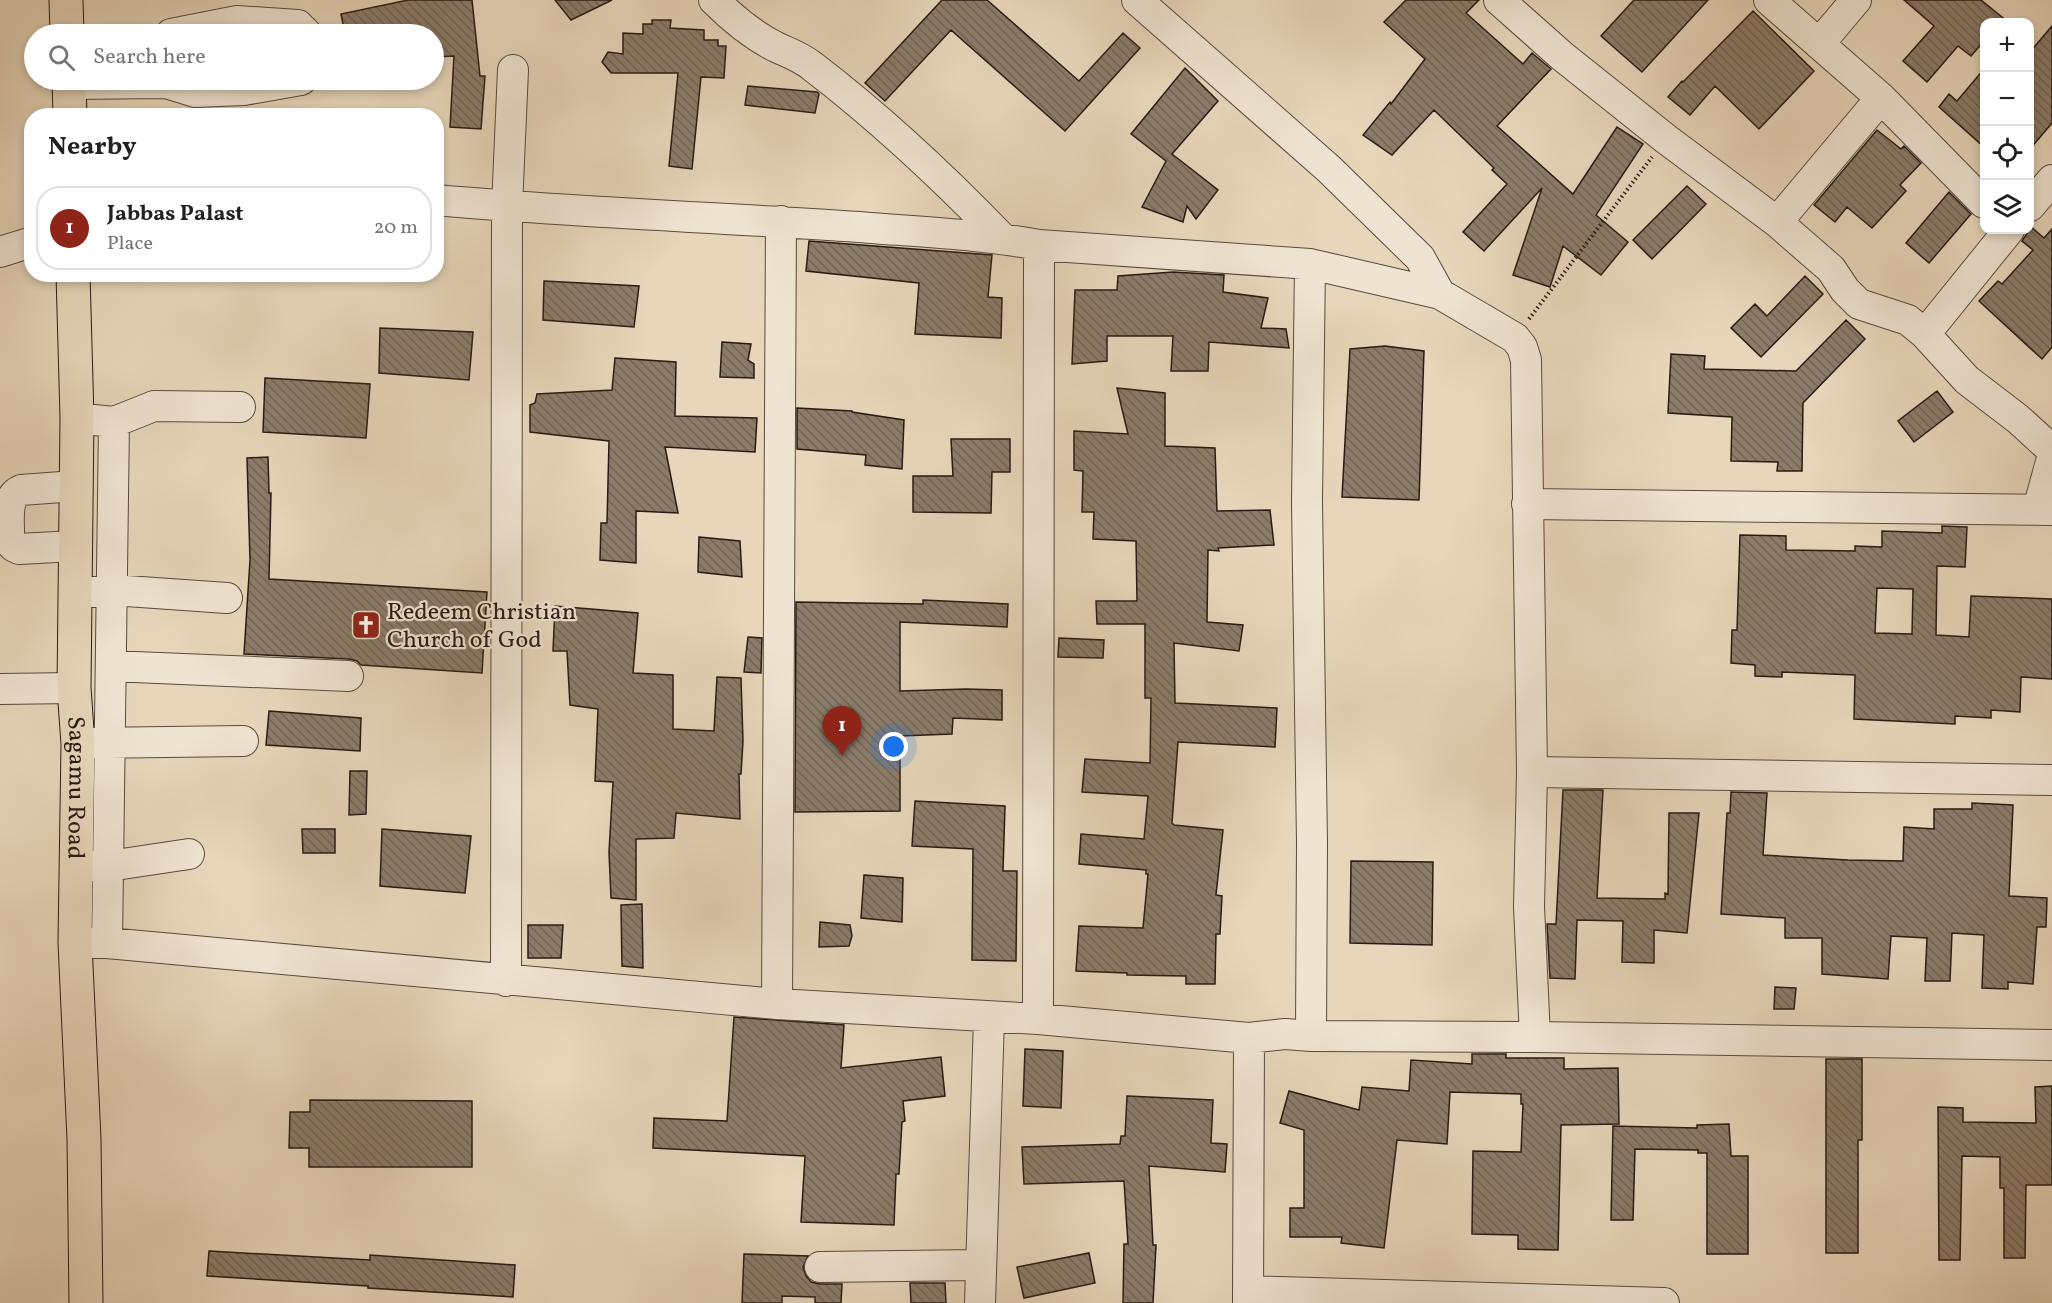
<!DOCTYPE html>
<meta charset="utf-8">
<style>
body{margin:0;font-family:Vollkorn,serif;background:#f6f6f6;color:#202124}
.controls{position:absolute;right:18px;top:18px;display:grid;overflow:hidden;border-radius:12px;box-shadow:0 3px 9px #0003}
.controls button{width:54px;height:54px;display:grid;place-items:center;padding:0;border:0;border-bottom:2px solid #e0e0e0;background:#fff;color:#202124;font:30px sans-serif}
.you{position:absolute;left:894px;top:747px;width:21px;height:21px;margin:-15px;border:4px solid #fff;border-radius:50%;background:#1a73e8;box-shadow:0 0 0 9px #1a73e833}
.badge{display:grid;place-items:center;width:39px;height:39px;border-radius:50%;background:#8f2418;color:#fff;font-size:20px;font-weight:700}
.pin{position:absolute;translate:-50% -50px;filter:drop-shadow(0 2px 3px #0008)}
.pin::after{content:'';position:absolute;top:32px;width:21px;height:18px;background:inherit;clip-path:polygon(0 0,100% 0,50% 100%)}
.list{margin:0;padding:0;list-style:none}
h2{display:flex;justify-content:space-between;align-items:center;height:78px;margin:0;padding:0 24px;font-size:26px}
h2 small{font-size:20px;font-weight:400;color:#757577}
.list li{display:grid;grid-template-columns:39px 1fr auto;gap:18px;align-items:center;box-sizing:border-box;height:84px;margin:0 12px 12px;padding:0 12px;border:2px solid #e0e0e0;border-radius:24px}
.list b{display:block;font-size:22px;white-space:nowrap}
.list p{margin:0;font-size:20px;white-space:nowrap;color:#757577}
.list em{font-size:20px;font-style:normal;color:#757577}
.icon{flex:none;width:33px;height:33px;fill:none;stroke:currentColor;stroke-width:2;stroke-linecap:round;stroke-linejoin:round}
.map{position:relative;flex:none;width:2052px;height:1303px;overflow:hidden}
.search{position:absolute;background:#fff;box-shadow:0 3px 9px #0003;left:24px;top:24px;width:420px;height:66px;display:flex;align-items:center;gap:15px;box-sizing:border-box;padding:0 21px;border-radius:33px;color:#757577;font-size:22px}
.panel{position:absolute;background:#fff;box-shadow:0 3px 9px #0003;left:24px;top:108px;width:420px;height:174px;border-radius:24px}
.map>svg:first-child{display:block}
.building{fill:url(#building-back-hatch);stroke:#281b14;stroke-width:1.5;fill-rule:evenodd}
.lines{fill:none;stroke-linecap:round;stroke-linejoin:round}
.minor-casing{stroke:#584a3e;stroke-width:32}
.highway-casing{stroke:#281b14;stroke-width:35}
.path{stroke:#281b14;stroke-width:4;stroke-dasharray:1.5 3;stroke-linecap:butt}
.minor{stroke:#efe4d2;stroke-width:30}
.highway{stroke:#e7d6ba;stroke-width:33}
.labels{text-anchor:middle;stroke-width:4.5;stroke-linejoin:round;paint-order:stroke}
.poi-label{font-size:24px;fill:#281b14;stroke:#efe4d2;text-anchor:start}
.street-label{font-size:24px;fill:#281b14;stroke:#efe4d2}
</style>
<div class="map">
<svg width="2052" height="1303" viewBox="0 0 2052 1303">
<defs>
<pattern id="building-back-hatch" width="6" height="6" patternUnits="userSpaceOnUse" patternTransform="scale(1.5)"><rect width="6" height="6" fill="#8b7c6a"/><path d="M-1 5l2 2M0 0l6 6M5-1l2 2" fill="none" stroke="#726556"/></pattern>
</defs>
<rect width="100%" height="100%" fill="#e7d6ba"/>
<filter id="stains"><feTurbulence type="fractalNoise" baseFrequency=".00333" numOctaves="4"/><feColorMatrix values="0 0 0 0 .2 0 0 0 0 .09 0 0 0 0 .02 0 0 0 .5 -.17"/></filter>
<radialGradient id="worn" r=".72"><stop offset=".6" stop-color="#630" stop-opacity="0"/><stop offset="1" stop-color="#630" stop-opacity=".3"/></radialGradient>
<path class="building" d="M 408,0 L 472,0 L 480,76 L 485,76 L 481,129 L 450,127 L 454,56 L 434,57 L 434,34 L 345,34 L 341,14 Z
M 555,0 L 612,0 L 571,20 Z
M 942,0 L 987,0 L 1079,81 L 1123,33 L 1140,48 L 1065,131 L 951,30 L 885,101 L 865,83 Z
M 1406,0 L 1479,0 L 1466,13 L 1523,64 L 1532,53 L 1551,69 L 1497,126 L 1573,194 L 1617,127 L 1643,144 L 1596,215 L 1628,242 L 1601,275 L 1563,246 L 1550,287 L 1513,275 L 1542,188 L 1484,251 L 1463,232 L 1507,184 L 1492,170 L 1494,168 L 1434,110 L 1392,155 L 1363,135 L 1390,102 L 1391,104 L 1425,59 L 1384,22 Z
M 1634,0 L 1708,0 L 1642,72 L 1601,36 Z
M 1904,0 L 1981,0 L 2008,22 L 1984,22 L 1984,41 L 1971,56 L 1958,46 L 1927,82 L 1903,61 L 1934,26 Z
M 1753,11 L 1814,71 L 1759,129 L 1715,86 L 1690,115 L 1668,97 L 1682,81 L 1683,82 Z
M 652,20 L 671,20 L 670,28 L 704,30 L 704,40 L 718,40 L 718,46 L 726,46 L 724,78 L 701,77 L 692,169 L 669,166 L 678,73 L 611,73 L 602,62 L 608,52 L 623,54 L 623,33 L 643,34 L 643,24 L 652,24 Z
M 2052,26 L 2052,123 L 2030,149 L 2030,52 Z
M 1185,68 L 1218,101 L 1172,154 L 1218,190 L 1196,219 L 1187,206 L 1183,222 L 1142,207 L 1166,161 L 1131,134 Z
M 1984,69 L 1984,147 L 1939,107 L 1949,94 L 1957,101 Z
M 748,86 L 817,92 L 819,94 L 815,113 L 745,105 Z
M 1877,130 L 1901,149 L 1904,146 L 1921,163 L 1900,185 L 1906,191 L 1872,228 L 1847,207 L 1835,222 L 1814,205 Z
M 1687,186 L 1706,204 L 1652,259 L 1633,240 Z
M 1949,192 L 1971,214 L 1929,263 L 1906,243 Z
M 2031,227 L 2044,238 L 2052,229 L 2052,347 L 2042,359 L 1979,301 L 1998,281 L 2002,284 L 2033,250 L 2022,241 Z
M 809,241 L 992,255 L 988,297 L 1002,298 L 1001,338 L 915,334 L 919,283 L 806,271 Z
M 1173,272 L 1224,275 L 1223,292 L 1268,298 L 1261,328 L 1286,329 L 1289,348 L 1209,342 L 1208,371 L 1171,371 L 1173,336 L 1107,336 L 1107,361 L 1072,364 L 1075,290 L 1117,290 L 1118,276 Z
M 1805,276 L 1823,294 L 1761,357 L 1731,328 L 1755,304 L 1767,316 Z
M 544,281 L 639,286 L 634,327 L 543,320 Z
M 1846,320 L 1865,339 L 1803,403 L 1802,471 L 1777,471 L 1778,462 L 1731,461 L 1732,417 L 1668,413 L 1671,354 L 1705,356 L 1704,369 L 1796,371 Z
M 380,328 L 473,332 L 469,380 L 379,373 Z
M 722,342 L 751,344 L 748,360 L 754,364 L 754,378 L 720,377 Z
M 1385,346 L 1424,351 L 1419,500 L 1342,497 L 1350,349 Z
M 615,358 L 676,362 L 675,416 L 757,418 L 755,452 L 665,447 L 678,513 L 636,511 L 636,563 L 600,560 L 601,523 L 607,523 L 609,441 L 530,432 L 530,405 L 535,403 L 537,394 L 612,390 Z
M 265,378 L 370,384 L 366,438 L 263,432 Z
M 1117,388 L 1165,393 L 1165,446 L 1215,448 L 1217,511 L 1270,510 L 1274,545 L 1218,548 L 1219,551 L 1208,550 L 1207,622 L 1243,625 L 1239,651 L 1174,643 L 1175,703 L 1277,708 L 1275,747 L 1178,742 L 1172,823 L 1174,825 L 1223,830 L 1216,895 L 1222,896 L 1220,934 L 1216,934 L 1215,984 L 1186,984 L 1186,976 L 1127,975 L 1127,973 L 1076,971 L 1079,926 L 1143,928 L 1148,874 L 1146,874 L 1146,870 L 1079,864 L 1081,834 L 1144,839 L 1148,796 L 1082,792 L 1085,759 L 1150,763 L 1151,698 L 1145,698 L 1145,624 L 1097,624 L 1096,601 L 1137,601 L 1136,541 L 1093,539 L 1094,512 L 1082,512 L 1083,471 L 1074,470 L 1074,431 L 1128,434 Z
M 1937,391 L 1953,412 L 1914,442 L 1898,421 Z
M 797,408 L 852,411 L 852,412 L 904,420 L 902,469 L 865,465 L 866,455 L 797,449 Z
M 951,439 L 1010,439 L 1010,472 L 992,472 L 991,513 L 913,512 L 913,476 L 953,476 Z
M 268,457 L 269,493 L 271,493 L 269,579 L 487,592 L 482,673 L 361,665 L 357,661 L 349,659 L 244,654 L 250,560 L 247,458 Z
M 1942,526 L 1967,527 L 1965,567 L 1937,566 L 1936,635 L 1969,637 L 1971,596 L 2052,599 L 2052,679 L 2021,677 L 2020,712 L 1991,710 L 1991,718 L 1955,716 L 1955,724 L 1854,719 L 1855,675 L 1782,672 L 1782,677 L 1755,676 L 1755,665 L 1731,663 L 1732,630 L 1737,630 L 1740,535 L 1786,536 L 1786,550 L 1855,551 L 1855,546 L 1882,547 L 1882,531 L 1942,533 ZM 1877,588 L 1913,589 L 1912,634 L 1875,633 Z
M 699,537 L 740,541 L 742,577 L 698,572 Z
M 923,600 L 1008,604 L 1007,627 L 900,622 L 900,691 L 966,689 L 1002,690 L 1002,720 L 953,718 L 952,734 L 900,736 L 900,811 L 795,812 L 796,602 L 923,604 Z
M 555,606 L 638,613 L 633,673 L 673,675 L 673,729 L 714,731 L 717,677 L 741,678 L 743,741 L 741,774 L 739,774 L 740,819 L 676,813 L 674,838 L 636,839 L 636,900 L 611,898 L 609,852 L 613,782 L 595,781 L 598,709 L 570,705 L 567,651 L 553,651 Z
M 748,637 L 762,638 L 761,673 L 744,672 Z
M 1059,638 L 1104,640 L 1103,658 L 1058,657 Z
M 269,711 L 361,718 L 360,751 L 266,745 Z
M 350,771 L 367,771 L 366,814 L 349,815 Z
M 1563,790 L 1603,790 L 1597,898 L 1665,899 L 1665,893 L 1668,894 L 1669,813 L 1699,813 L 1687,933 L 1654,930 L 1654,963 L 1622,962 L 1623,921 L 1577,920 L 1575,979 L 1550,978 L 1547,924 L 1556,924 Z
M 1731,792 L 1767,793 L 1763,855 L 1848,860 L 1903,861 L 1904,827 L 1934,829 L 1934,809 L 1972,809 L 1972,803 L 2013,805 L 2009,896 L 2047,898 L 2046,927 L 2037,927 L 2033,984 L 2008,982 L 2008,989 L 1982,988 L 1984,935 L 1952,933 L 1950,981 L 1925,981 L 1927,938 L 1891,936 L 1888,979 L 1822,974 L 1822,938 L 1785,938 L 1785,918 L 1721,914 L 1727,813 L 1730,813 Z
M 915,801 L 1005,806 L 1003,871 L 1017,871 L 1016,961 L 972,960 L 973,849 L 912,846 Z
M 302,829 L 335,829 L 335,853 L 303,853 Z
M 382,829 L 471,836 L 465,893 L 380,886 Z
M 1351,861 L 1433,862 L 1432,945 L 1350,943 Z
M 864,875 L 903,878 L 902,922 L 861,918 Z
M 642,904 L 643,968 L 622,966 L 621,905 Z
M 820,922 L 850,925 L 852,936 L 849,946 L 819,947 Z
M 528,925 L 563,925 L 561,958 L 528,958 Z
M 1775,987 L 1796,988 L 1794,1009 L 1774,1009 Z
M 734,1017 L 844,1025 L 841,1068 L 941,1057 L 945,1096 L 903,1101 L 905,1121 L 902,1122 L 899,1174 L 896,1174 L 894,1225 L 801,1222 L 805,1156 L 653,1148 L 654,1118 L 727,1121 Z
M 1025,1049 L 1063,1051 L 1061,1108 L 1023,1106 Z
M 1472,1054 L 1506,1054 L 1506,1058 L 1564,1058 L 1564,1069 L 1618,1068 L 1619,1124 L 1561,1125 L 1558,1250 L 1518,1249 L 1518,1235 L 1472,1234 L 1473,1151 L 1521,1152 L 1523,1104 L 1521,1104 L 1521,1094 L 1450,1092 L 1447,1144 L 1397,1140 L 1384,1248 L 1341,1243 L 1342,1237 L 1290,1237 L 1290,1208 L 1304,1208 L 1304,1130 L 1280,1123 L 1289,1091 L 1359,1110 L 1362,1087 L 1409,1091 L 1411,1060 L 1472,1064 Z
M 1826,1059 L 1862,1059 L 1862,1140 L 1858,1140 L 1858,1253 L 1826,1253 Z
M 2052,1086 L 2052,1185 L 2026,1185 L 2025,1258 L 2004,1258 L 2004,1188 L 2000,1188 L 2000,1157 L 1962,1156 L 1960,1260 L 1939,1260 L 1938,1107 L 1963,1108 L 1963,1122 L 2036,1123 L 2035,1087 Z
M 1127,1096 L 1213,1100 L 1211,1143 L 1227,1144 L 1225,1172 L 1149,1166 L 1153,1245 L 1156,1245 L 1153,1303 L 1123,1303 L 1124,1244 L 1128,1244 L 1124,1181 L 1024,1184 L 1022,1147 L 1120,1144 L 1121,1136 L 1125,1136 Z
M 310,1100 L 472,1101 L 472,1167 L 309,1167 L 309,1148 L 289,1148 L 290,1112 L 310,1112 Z
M 1729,1124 L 1731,1156 L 1748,1156 L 1748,1254 L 1707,1254 L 1707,1153 L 1698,1153 L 1698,1150 L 1635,1149 L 1633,1220 L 1611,1220 L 1613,1126 L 1697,1128 L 1697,1125 Z
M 209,1251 L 370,1260 L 370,1255 L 515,1265 L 513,1297 L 368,1288 L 368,1286 L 207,1276 Z
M 1089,1253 L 1095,1283 L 1024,1298 L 1017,1267 Z
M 744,1254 L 808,1256 L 803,1267 L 806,1276 L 811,1282 L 820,1284 L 842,1284 L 841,1303 L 815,1303 L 815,1297 L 782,1296 L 782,1303 L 742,1303 Z
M 910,1283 L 945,1283 L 946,1303 L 911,1303 Z"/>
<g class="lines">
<g class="minor-casing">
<path id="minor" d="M 714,0 C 732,18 754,36 776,47 C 789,53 801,57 812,66 C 880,118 943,177 1002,238
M 1137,0 L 1329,169 L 1420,258 L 1440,294
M 1499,0 L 1562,56 L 1666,139 L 1777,222 L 1831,269 L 1845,290 L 1859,304 L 1908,320 L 1925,334 L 1967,380 L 2018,419 L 2052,450
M 1769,0 L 1881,98 L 1984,203
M 171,34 L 237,21 L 298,25 L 307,34
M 1819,44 L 1856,0
M 69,84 L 166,83 L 195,92 L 244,90 L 301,80
M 436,200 C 577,213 718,217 859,227 C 919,232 980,234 1039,245 L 1310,264 L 1440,294 L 1515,338 L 1522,347 L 1526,360 L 1532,772 L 1529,907 L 1535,1037
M 2030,206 L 2052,180
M 1777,222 L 1881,98
M 0,252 L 32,242
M 1310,264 L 1307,501 L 1312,843 L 1311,1036
M 1925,334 L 2009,230
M 94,420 L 114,422 L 154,406 L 240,407
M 1527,504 L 2052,510
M 2038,509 L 2052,458
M 74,546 L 19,549 L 13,546 L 9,540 C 10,524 4,497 21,490 L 75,486
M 93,592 L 112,590 L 227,598
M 111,666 L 348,676
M 0,689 L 74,688
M 90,743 L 243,741
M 1532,772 L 2052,780
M 90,866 L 109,866 L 189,854
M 75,943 L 107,943 L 777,1004 L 1038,1019 L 1249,1038 L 1285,1034 L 1311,1036 L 1535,1037 L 2052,1045
M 107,943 L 114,422
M 506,981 L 507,207 L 513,70
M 777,1004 L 781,221
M 1038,1019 L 1039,245
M 820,1267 L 980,1265
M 1248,1291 L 1664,1303
M 980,1303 L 989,1018
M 1248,1303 L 1249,1038"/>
</g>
<g class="highway-casing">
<g id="highway">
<path d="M 66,0 L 67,34"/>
<path d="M 69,80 L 70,116"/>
<path id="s1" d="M 73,274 L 77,418 L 74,688 L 78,744 L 75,943 L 84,1139 L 86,1303"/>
</g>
</g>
<path class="path" d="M 1529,319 L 1652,157"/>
<use href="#minor" class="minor"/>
<use href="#highway" class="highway"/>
</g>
<defs>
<g id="church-square" transform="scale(1.5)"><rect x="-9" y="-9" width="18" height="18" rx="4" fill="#8f2418" stroke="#efe4d2"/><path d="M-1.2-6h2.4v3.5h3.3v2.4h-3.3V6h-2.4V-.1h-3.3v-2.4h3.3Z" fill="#fff"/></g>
</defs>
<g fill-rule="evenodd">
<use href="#church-square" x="366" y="625"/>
</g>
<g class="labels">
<g class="poi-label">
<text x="387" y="619">Redeem Christian<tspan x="387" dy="28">Church of God</tspan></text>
</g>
<g class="street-label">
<text dy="8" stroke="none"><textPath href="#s1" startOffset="514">Sagamu Road</textPath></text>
</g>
</g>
<rect width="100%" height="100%" filter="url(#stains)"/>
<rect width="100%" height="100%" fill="url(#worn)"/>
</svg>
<div class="controls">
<button>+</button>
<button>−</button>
<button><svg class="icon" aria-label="locate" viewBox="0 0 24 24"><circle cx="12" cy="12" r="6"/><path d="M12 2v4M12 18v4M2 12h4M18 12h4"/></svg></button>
<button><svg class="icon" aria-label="layers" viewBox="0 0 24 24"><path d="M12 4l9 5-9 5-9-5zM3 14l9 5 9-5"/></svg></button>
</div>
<div class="you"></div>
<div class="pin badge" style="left:842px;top:756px">1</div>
<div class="search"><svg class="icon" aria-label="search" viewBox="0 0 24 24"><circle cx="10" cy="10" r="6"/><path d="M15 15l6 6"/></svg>Search here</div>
<section class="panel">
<h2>Nearby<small></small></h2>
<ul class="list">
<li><span class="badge">1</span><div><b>Jabbas Palast</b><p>Place</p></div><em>20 m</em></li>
</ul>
</section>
</div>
